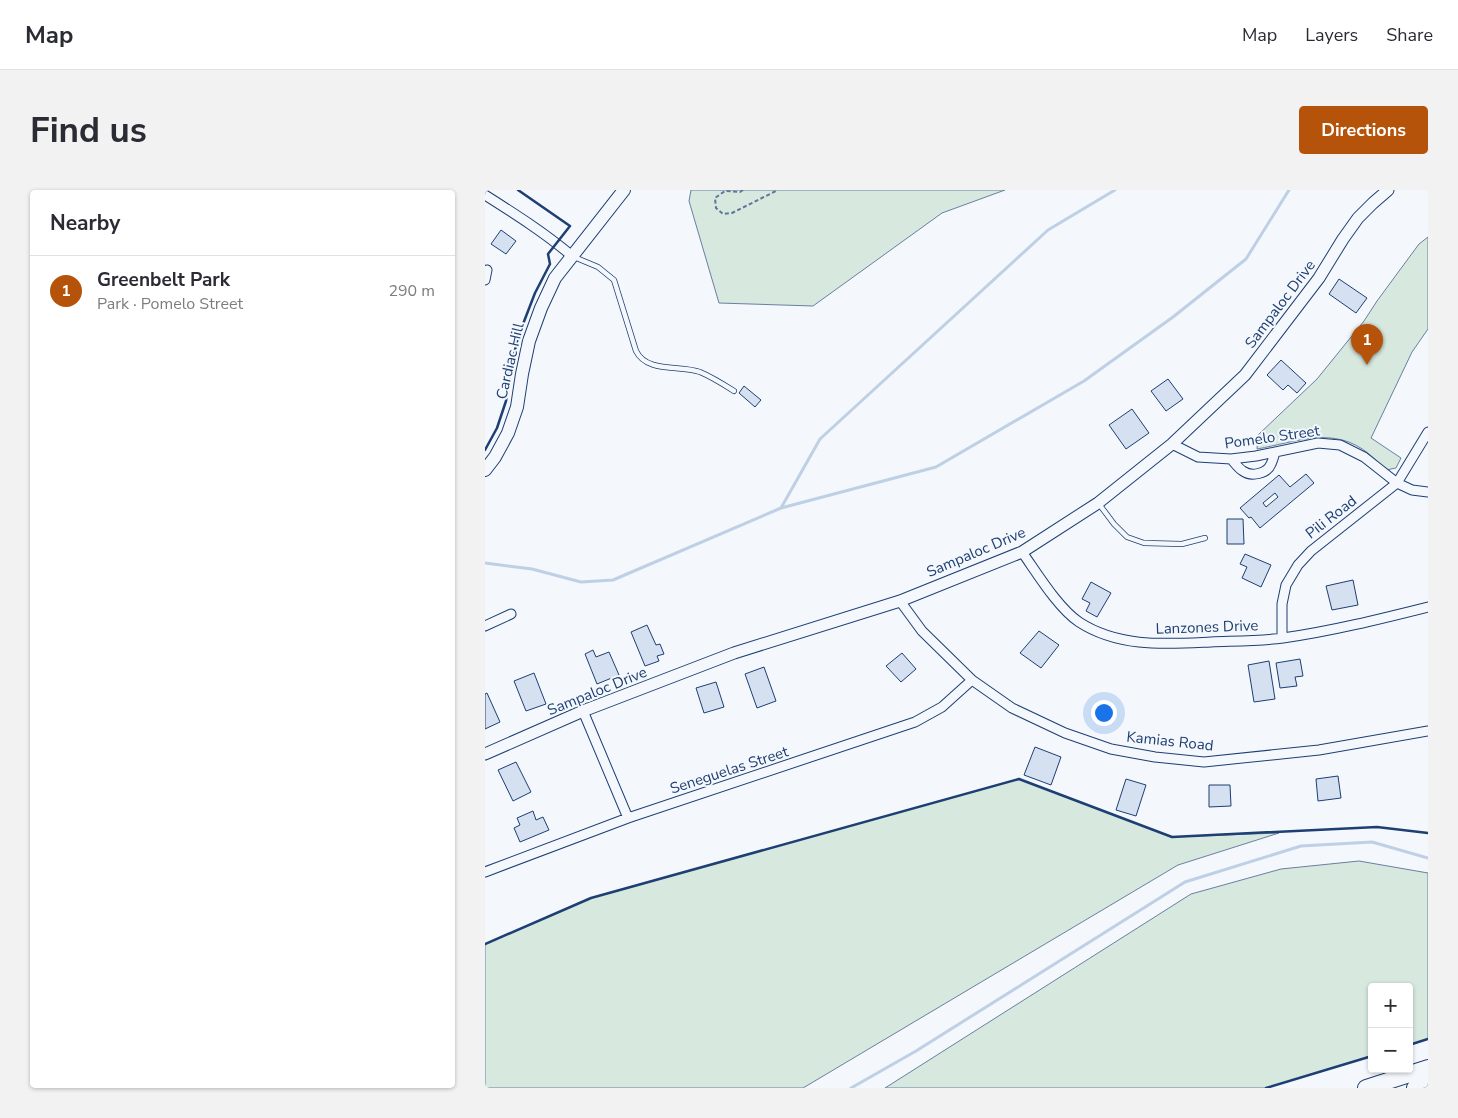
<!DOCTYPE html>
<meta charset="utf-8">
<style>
body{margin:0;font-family:"Nunito Sans",sans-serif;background:#f2f2f3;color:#2b2b33}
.controls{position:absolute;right:15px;bottom:15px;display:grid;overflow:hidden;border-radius:5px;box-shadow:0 1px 4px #0004}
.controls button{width:45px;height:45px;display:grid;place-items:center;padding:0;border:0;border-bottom:1px solid #e1e1e2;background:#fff;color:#2b2b33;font:25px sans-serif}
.you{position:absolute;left:618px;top:522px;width:18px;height:18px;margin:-12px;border:4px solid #fff;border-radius:50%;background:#1a73e8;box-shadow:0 0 0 8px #1a73e833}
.badge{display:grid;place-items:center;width:32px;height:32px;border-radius:50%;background:#b45309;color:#fff;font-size:16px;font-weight:700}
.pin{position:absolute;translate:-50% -41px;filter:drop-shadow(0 1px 2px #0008)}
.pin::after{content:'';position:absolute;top:26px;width:18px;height:15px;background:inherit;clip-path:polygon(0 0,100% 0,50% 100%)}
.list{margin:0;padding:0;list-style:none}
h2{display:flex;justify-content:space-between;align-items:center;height:65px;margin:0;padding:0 20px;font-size:21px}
h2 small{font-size:16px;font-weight:400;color:#7c7c81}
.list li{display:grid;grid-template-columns:32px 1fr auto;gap:15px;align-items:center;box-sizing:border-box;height:70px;padding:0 20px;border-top:1px solid #e1e1e2}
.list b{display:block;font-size:19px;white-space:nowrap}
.list p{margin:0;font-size:16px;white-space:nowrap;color:#7c7c81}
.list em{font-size:16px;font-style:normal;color:#7c7c81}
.map{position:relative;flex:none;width:943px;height:898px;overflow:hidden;border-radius:5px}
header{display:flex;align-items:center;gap:30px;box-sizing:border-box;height:70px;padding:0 25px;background:#fff;border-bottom:1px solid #e1e1e2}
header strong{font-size:24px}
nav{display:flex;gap:28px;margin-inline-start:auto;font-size:18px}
.intro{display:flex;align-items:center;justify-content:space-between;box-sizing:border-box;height:120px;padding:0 30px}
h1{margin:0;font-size:35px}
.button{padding:12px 22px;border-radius:5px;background:#b45309;color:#fff;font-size:18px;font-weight:700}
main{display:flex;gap:30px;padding:0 30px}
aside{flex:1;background:#fff;border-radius:5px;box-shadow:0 1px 4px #0004}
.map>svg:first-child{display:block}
.green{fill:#d7e8df;stroke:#687fa3}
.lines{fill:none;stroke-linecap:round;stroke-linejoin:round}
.stream{stroke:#bed0e5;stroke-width:3}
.building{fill:#d5e0f0;stroke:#1d3f73;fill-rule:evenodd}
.service-casing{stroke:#1d3f73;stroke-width:6}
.minor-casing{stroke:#1d3f73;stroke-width:11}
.tertiary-casing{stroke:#1d3f73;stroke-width:13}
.secondary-casing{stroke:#1d3f73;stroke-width:14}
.motorway-casing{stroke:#1d3f73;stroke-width:18}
.path{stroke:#5e769c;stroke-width:2;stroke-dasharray:4 2.5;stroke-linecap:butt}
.service{stroke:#f4f7fb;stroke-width:4.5}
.minor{stroke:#f4f7fb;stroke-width:9}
.tertiary{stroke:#f4f7fb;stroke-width:11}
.secondary{stroke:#f4f7fb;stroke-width:12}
.motorway{stroke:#f4f7fb;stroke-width:16}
.wall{stroke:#1d3f73;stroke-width:2.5}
.labels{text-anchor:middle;stroke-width:4;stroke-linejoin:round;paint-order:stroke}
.street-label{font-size:15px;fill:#1d3f73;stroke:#f4f7fb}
</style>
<header>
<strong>Map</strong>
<nav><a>Map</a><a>Layers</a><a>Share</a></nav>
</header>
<div class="intro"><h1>Find us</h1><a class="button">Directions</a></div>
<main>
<aside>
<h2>Nearby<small></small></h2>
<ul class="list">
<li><span class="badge">1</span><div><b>Greenbelt Park</b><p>Park · Pomelo Street</p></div><em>290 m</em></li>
</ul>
</aside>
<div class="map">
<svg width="943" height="898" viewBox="0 0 943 898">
<rect width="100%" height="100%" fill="#f4f7fb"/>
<path class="green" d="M 206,0 L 520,0 L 457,23 L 328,116 L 234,113 L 204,11 Z
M 943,47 L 943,139 L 927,162 L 886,248 L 916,268 L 911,278 L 901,280 C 896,275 890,269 884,264 C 849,235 812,252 772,259 L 773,245 L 832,189 L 879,131 L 892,111 L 934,54 Z
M 534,589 L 687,647 L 794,643 L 693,675 L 318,898 L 0,898 L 0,754 L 106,708 Z
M 874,671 L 943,683 L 943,849 L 924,855 L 924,797 L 887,797 L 887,866 L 781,898 L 400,898 L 706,704 L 796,679 Z"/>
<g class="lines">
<path class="stream" d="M 296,318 L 335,249 L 563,40 L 630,0
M 0,373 L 47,379 L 96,392 L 128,390 L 296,318 L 451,277 L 599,191 L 688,127 L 761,69 L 804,0
M 366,898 L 431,861 L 700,692 L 816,656 L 887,652 L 943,668"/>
</g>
<path class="building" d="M 16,40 L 31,51 L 21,64 L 6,54 Z
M 854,89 L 882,108 L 871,123 L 844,104 Z
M 796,170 L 821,193 L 812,203 L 803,195 L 798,200 L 782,185 Z
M 683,189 L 698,209 L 681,221 L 666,201 Z
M 259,196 L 276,210 L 270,217 L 254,203 Z
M 647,219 L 664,243 L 641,259 L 624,235 Z
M 821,284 L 829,293 L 775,338 L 766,327 L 764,328 L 755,318 L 794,285 L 805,297 ZM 790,303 L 793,307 L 781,317 L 778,313 Z
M 742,329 L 758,329 L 759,354 L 742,354 Z
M 760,364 L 786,375 L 776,397 L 757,388 L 762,377 L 755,374 Z
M 868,390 L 873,415 L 847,420 L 841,396 Z
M 606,392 L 626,403 L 612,427 L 601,421 L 605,413 L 597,409 Z
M 162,435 L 171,455 L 175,454 L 179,464 L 172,466 L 174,471 L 160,476 L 146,442 Z
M 554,441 L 574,455 L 556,478 L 535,463 Z
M 108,460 L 111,467 L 124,462 L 134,485 L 112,494 L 100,464 Z
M 417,463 L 431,479 L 416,492 L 401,476 Z
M 815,469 L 818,486 L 810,487 L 812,496 L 795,498 L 791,473 Z
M 784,471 L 790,509 L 769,512 L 763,475 Z
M 279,477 L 291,511 L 272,518 L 260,484 Z
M 49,483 L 61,514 L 41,521 L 29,491 Z
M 231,492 L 239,517 L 219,523 L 211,498 Z
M 2,503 L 15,532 L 0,539 L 0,504 Z
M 550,557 L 576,567 L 566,595 L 539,585 Z
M 31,572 L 46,602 L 28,611 L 13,580 Z
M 853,586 L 856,608 L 833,611 L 831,589 Z
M 641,589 L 661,595 L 651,626 L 631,620 Z
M 724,595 L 745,595 L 746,616 L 724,617 Z
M 48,621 L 51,630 L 58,627 L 64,640 L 35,652 L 29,638 L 35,635 L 32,628 Z"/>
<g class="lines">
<g class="service-casing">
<path id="service" d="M 89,67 L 113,77 L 129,90 L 151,161 C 162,183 194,175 215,182 C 227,187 238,194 249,201
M 614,314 L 629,334 L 642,347 L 659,353 L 697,354 L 720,348"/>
</g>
<g class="minor-casing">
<path id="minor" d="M 0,5 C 30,24 60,43 87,66
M 0,90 L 2,80
M 687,254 L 713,267 L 746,269 L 771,266 L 833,253 L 855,255 L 879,267 L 912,293 L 927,300 L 943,302
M 746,269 C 750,273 753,278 758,281 C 766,287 782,284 786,274 C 788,270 789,266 790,262
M 537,362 C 552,383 573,418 594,432 C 634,458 681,454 726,452 C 750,451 775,451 798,448 C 847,441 895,429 943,417
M 415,411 L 437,441 L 487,490 L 527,518 L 580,543 L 626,559 L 670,567 L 719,572 L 834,560 L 943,541
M 0,436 L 26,424
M 797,448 L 797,414 L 801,395 L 813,375 L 826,361 L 912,293 L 943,242
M 98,521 L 143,628
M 0,682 L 143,628 L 430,532 L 457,517 L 487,490"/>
</g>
<g class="tertiary-casing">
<path id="tertiary" d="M 0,564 L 98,521 L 249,463 L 415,411 L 537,362 L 613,313 L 687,254 L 760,185 L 834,88 L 858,49 L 873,28 L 888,13 L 903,0"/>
</g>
<g class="secondary-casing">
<path id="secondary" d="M 0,280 L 10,267 L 23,243 L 32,217 L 37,184 L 44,151 L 56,118 L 70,88 L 139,0"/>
</g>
<g class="motorway-casing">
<path id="motorway" d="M 881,898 L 943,878
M 930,898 L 943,894"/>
</g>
<path class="path" d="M 258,0 L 255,2 L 240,1 L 230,8 L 231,18 L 238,24 L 247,23 L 293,0"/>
<use href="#service" class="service"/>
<use href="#minor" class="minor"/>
<use href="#tertiary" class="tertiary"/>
<use href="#secondary" class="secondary"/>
<use href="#motorway" class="motorway"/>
<path class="wall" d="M 0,260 L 12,238 L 21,211 L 25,182 L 33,147 L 50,103 L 65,74 L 63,64 L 85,36 L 33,0
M 0,754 L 106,708 L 534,589 L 687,647 L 892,637 L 943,643
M 924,855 L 943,849
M 781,898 L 887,866"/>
</g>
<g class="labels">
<g class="street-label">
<text transform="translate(795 114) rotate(-53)" y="5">Sampaloc Drive</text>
<text transform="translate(25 171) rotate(-77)" y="5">Cardiac Hill</text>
<text transform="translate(787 247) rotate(-8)" y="5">Pomelo Street</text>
<text transform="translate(846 327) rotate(-38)" y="5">Pili Road</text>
<text transform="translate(491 362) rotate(-23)" y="5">Sampaloc Drive</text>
<text transform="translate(722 437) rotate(-2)" y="5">Lanzones Drive</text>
<text transform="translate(112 501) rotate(-22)" y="5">Sampaloc Drive</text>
<text transform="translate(685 551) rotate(6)" y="5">Kamias Road</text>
<text transform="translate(244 580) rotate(-18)" y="5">Seneguelas Street</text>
</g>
</g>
</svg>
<div class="controls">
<button>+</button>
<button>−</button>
</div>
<div class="you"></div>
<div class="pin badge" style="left:882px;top:175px">1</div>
</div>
</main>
